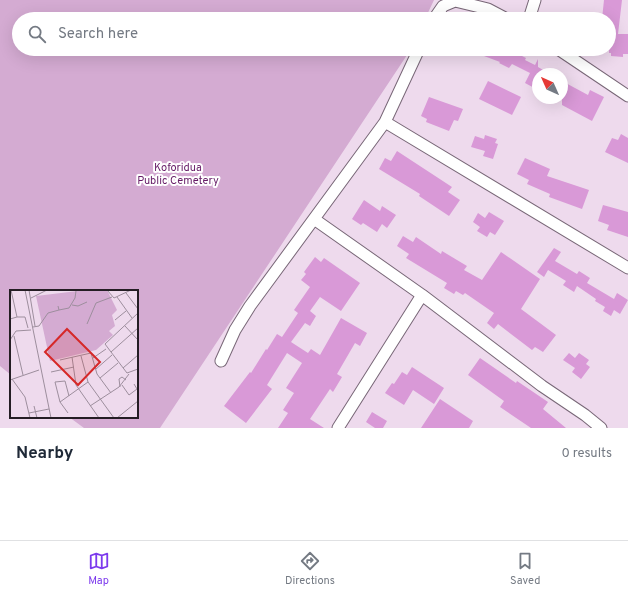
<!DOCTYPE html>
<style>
body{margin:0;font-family:Overpass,sans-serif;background:#f6f6f7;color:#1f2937}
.compass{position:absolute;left:532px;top:68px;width:36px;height:36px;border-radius:50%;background:#fff;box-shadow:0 4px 16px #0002;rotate:315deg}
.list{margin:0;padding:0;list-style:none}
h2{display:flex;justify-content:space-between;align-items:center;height:52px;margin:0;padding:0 16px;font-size:17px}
h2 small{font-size:13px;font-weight:400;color:#747a83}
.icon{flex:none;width:22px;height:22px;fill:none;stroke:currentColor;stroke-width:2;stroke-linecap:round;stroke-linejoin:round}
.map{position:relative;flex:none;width:628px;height:428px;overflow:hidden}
.search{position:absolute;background:#fff;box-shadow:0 4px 16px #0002;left:12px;right:12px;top:12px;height:44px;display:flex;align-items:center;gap:10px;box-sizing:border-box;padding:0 14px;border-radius:22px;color:#747a83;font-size:15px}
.sheet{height:112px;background:#fff}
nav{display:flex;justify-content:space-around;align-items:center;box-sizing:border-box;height:56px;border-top:1px solid #e0e1e3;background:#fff;font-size:11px;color:#747a83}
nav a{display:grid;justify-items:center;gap:2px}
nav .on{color:#7c3aed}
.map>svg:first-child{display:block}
.green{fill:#d4abd2}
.building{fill:#d999d7}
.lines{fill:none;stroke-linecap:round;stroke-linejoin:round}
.street-casing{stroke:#786777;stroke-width:13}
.street{stroke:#fff;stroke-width:11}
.labels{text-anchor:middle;stroke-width:4;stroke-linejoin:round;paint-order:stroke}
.park-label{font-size:11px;fill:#651b66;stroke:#fff}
.inset-road{fill:none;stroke:#9d8e9d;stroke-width:1}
.view{fill:#d62828;fill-opacity:0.15;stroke:#d62828;stroke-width:2}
.inset-edge{fill:none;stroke:#241d24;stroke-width:2}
</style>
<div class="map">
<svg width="628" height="428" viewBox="0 0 628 428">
<rect width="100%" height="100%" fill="#eedaed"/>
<path class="green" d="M 0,0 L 434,0 L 425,19 L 19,19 L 19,49 L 411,49 L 160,428 L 84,428 L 69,417 L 137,417 L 137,291 L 11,291 L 11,375 L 0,366 Z"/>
<path class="building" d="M 604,0 L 622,0 L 618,34 L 628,34 L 628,54 L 623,54 L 623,57 L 611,56 L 611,53 L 609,53 L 609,19 L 602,19 Z
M 468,49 L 508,49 L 526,58 L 525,60 L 535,65 L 538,59 L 538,67 L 550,74 L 538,74 L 538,90 L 525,83 L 530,73 L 512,64 L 509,68 L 499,63 L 500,62 L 468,50 Z
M 488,81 L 521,97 L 512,115 L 479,99 Z
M 562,81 L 588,95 L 590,90 L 604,97 L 592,121 L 562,105 Z
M 429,97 L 463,109 L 458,121 L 454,120 L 449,131 L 426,122 L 427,119 L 421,116 Z
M 621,134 L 628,138 L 628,163 L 605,152 L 612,138 L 618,140 Z
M 485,135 L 497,139 L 495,143 L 498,144 L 493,159 L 483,156 L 485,151 L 471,147 L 475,136 L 484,139 Z
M 397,151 L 452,187 L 448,192 L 460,200 L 449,216 L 419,196 L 420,194 L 379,169 L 385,158 L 391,161 Z
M 525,158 L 550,169 L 547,176 L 589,190 L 582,209 L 549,197 L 550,194 L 527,184 L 529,180 L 517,174 Z
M 364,200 L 380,211 L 382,206 L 396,215 L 387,228 L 382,224 L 377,232 L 363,223 L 361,225 L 352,219 Z
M 603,205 L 628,212 L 628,237 L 607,230 L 609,225 L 598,221 Z
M 489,212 L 504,221 L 495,235 L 490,232 L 487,237 L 477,231 L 480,227 L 473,222 L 478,213 L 485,218 Z
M 403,236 L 413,242 L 416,237 L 441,254 L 442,251 L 467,266 L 464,270 L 482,280 L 501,252 L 540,279 L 521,309 L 556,335 L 543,352 L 535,347 L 532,350 L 498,324 L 494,329 L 487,323 L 494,313 L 465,293 L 463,295 L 456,291 L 454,294 L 444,288 L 447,283 L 406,258 L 409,254 L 397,246 Z
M 554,248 L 561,252 L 555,261 L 577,274 L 579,271 L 590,278 L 587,283 L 614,299 L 617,293 L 628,300 L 620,314 L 614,310 L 611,316 L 603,311 L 605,307 L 595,301 L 596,299 L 577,286 L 574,292 L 563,285 L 566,281 L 548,270 L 544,277 L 537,272 Z
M 315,257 L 321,262 L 324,258 L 360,283 L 341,311 L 320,297 L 310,311 L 316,316 L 310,326 L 305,323 L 291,342 L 308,353 L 311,349 L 320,355 L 341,318 L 367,333 L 360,346 L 355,343 L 337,374 L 342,377 L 333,392 L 330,389 L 310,419 L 324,428 L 278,428 L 288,413 L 283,410 L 294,393 L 286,388 L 302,363 L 287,353 L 267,385 L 272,389 L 246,423 L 224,406 L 250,372 L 251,373 L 266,349 L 267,350 L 277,334 L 282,337 L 298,313 L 294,310 L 310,287 L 301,280 L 306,274 L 304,272 Z
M 569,353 L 575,358 L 579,353 L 589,360 L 586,364 L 590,367 L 581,379 L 572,372 L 575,368 L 563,360 Z
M 480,358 L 516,383 L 517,381 L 548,402 L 543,409 L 566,428 L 531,428 L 500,407 L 504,401 L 468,375 Z
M 412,367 L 444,388 L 434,404 L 413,390 L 404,405 L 385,393 L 392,383 L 394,384 L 402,372 L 407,375 Z
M 440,399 L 473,421 L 469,428 L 421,428 Z
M 372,412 L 387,421 L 383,428 L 375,428 L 366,422 Z"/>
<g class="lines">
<g class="street-casing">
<path id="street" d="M 434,19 L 443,6 L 455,1 L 488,9 L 507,19
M 529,19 L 535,0
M 558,49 L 628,96
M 385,122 L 628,268
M 314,219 L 422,295 L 542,386 L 585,415 L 601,428
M 221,361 L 235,330 L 250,306 L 385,122 L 419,49
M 338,428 L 422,295"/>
</g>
<use href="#street" class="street"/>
</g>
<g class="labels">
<g class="park-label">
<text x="178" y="171">Koforidua<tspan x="178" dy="13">Public Cemetery</tspan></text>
</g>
</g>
<g transform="translate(10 290)">
<rect width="128" height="128" fill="#eedaed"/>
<path d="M 76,0 L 97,0 L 107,20 L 102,25 L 105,36 L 99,41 L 103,45 L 86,60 L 40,71 L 26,6 Z" fill="#d4abd2"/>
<path class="inset-road" d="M 15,0 L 41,128M 19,0 L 25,36M 97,0 L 104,8 L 121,0M 116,3 L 128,19M 107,7 L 122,28M 21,8 L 37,0M 62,15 L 68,16 L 77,12M 49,20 L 59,18 L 65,8 L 66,1M 7,27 L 15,27 L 18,38M 0,29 L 7,27 L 1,0M 105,30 L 116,21M 77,34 L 86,13 L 102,7M 115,36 L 128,50M 23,37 L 29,36 L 38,23 L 49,20 L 48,16M 128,38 L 101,62 L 117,83 L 128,79M 4,46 L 13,85M 0,50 L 6,41 L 21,40M 101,62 L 95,54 L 128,23M 71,66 L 78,92 L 104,128M 62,67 L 66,95 L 89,128M 83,68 L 96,59M 50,70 L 81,63 L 87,84 L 101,103M 113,78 L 128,65M 86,79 L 102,65M 41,82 L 64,77M 90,88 L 108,73M 2,89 L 15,107 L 20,128M 0,90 L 29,80M 112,95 L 119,105 L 127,99 L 124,94M 110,97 L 109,89 L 112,87 L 116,90M 50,112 L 78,92M 24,116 L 27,128M 80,116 L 109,97 L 119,84M 19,123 L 39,119M 58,123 L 50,112 L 45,92 L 55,91 L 59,106M 107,128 L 128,111"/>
<path class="view" d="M 57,39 L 90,72 L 68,95 L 35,62 Z"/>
<rect width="128" height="128" class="inset-edge"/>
</g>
</svg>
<svg class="compass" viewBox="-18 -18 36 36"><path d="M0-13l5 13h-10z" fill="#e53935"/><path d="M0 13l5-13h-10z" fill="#747a83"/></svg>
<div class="search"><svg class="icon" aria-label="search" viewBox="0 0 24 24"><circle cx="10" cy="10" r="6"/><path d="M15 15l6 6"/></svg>Search here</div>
</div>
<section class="sheet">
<h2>Nearby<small>0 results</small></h2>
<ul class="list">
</ul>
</section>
<nav>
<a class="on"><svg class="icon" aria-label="map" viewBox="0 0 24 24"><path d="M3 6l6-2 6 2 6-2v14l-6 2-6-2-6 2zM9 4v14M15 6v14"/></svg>Map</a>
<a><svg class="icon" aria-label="directions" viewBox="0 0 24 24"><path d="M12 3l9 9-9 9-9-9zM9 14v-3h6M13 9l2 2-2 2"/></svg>Directions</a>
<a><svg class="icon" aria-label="saved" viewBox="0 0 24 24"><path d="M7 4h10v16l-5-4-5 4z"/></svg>Saved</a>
</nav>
